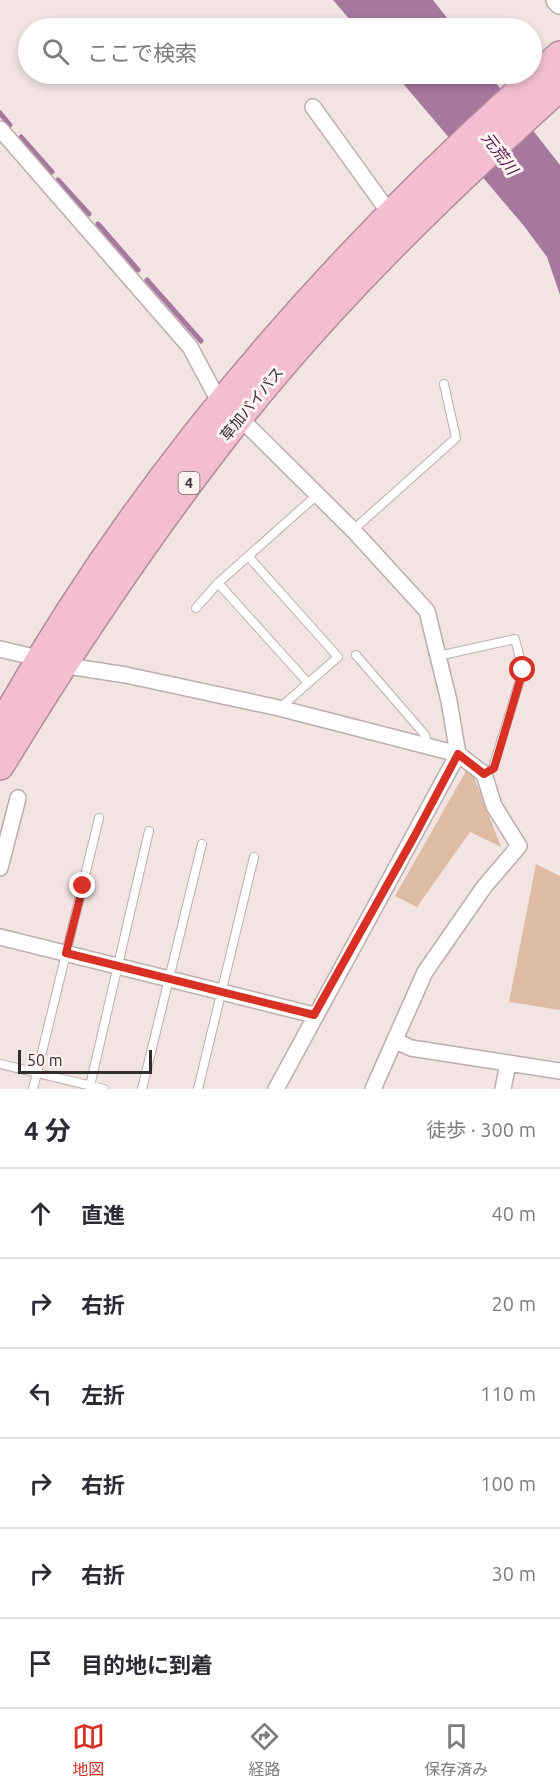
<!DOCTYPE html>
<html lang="ja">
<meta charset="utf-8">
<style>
body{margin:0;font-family:Ubuntu,"Noto Sans JP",sans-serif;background:#f2f2f3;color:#2b2b33}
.scale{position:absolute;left:18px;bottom:15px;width:134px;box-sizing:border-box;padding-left:6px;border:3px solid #332e2e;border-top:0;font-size:16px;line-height:21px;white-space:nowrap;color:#332e2e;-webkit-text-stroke:4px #fef2f2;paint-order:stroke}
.stop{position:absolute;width:18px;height:18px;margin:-14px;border:4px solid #d93025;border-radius:50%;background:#fff}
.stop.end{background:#d93025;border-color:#fff;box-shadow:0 2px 6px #0008}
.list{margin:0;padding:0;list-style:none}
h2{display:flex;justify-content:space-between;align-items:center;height:78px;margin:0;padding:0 24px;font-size:26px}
h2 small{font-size:20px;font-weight:400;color:#7c7c81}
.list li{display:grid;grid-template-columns:39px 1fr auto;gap:18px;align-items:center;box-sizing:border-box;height:90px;padding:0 24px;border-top:2px solid #e1e1e2}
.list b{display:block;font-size:22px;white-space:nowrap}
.list em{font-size:20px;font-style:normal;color:#7c7c81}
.icon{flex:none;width:33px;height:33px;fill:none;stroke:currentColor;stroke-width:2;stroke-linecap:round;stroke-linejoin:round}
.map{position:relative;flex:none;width:560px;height:1089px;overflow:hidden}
.search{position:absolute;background:#fff;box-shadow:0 3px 9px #0003;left:18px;right:18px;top:18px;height:66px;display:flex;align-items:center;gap:15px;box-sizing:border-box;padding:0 21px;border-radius:33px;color:#7c7c81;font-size:22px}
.sheet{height:618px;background:#fff}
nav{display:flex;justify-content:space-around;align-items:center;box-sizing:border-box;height:84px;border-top:2px solid #e1e1e2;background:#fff;font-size:16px;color:#7c7c81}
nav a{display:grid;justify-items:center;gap:3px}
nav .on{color:#d93025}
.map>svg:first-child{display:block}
.green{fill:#debca3}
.water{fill:#a7789e}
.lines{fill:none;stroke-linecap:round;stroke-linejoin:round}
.stream{stroke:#a7789e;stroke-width:5}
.lane-casing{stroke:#bcaeae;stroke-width:10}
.street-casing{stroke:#bcaeae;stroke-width:18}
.secondary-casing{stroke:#bcaeae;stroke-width:24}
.highway-casing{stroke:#b08c99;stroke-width:30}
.lane{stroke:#fff;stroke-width:8}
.street{stroke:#fff;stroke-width:15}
.secondary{stroke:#fff;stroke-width:21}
.highway{stroke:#f4bed2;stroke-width:27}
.route{stroke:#d93025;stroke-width:8}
.labels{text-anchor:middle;stroke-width:6;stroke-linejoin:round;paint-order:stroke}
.shield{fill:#fef2f2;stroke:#706969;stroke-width:1.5}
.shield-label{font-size:14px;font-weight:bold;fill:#332e2e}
.street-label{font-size:15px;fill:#332e2e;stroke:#fef2f2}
.water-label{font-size:16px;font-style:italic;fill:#4d1446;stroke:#fef2f2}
</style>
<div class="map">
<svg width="560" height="1089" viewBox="0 0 560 1089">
<rect width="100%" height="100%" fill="#f3e4e4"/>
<path class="green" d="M 466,771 L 474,777 L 501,847 L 470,832 L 417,907 L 395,896 Z
M 536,864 L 560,876 L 560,1010 L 509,1002 Z"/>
<path class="water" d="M 333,0 L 433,0 L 455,28 L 357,28 Z
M 395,74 L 489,74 L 560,165 L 560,295 L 547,257 L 524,226 Z"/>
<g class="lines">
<path class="stream" d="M 0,113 L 10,125
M 21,137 L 52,172
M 58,180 L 89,214
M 98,224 L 138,270
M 147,280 L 201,341"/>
<g class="lane-casing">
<path id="lane" d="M 353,530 L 456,438 L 444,384
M 248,556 L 338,657 L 281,707
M 218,583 L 308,683
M 196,608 L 218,583 L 317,495
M 356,655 L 425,735 L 428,748
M 438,656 L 515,639 L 523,670 L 493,768 L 484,774
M 0,1064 L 104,1089
M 90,1086 L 149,831
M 33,1089 L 99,818
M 142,1089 L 202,844
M 198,1089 L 254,857"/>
</g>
<g class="street-casing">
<path id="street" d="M 313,107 L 391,215
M 0,129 L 190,347 L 220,403
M 239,417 L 353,530 L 427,611 L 449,701 L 458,754 L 276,1089
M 0,649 L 38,658
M 61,665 L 126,675 L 279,708 L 458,754 L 484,774 L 494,806 L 519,846 L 484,887 L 425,972 L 373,1089
M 0,868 L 18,798
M 0,937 L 314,1015
M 396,1041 L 411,1048 L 508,1063 L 503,1089
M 508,1063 L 560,1071"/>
</g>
<g class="secondary-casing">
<path id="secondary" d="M 557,0 L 560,3"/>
</g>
<g class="highway-casing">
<path id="highway" d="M 0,728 C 142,472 340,247 560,55
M 0,766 C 73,646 151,529 238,419 C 334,298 446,190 560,87"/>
</g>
<use href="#lane" class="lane"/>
<use href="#street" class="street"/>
<use href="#secondary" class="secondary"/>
<use href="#highway" class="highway"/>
</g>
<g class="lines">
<path class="route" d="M 83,886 L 66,953 L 314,1015 L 414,837 L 458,754 L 484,774 L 494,768 L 523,670"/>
</g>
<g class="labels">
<rect class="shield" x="178.5" y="472" width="21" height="22" rx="4.5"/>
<g class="shield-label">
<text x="189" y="488">4</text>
</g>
<g class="street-label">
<text transform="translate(252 404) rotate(-51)" y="5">草加バイパス</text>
</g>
<g class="water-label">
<text transform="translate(500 153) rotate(53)" y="6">元荒川</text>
</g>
</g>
</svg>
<div class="scale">50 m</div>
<div class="stop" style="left:523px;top:670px"></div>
<div class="stop end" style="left:83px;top:886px"></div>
<div class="search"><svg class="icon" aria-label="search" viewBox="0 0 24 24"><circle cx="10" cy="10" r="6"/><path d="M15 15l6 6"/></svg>ここで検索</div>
</div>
<section class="sheet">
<h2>4 分<small>徒歩 · 300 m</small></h2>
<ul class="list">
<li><svg class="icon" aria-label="ahead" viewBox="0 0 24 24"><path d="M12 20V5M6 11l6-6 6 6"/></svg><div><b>直進</b></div><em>40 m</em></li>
<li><svg class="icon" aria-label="right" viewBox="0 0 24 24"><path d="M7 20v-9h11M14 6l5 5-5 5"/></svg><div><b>右折</b></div><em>20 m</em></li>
<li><svg class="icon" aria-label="left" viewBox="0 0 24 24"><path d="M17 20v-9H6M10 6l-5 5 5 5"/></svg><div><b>左折</b></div><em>110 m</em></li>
<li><svg class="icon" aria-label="right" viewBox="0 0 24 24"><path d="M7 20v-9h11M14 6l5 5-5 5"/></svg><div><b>右折</b></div><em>100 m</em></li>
<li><svg class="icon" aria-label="right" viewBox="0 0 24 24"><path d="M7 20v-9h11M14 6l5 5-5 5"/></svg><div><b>右折</b></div><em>30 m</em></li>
<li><svg class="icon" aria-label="arrive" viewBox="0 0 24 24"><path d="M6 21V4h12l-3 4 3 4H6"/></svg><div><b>目的地に到着</b></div></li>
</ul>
</section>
<nav>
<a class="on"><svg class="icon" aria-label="map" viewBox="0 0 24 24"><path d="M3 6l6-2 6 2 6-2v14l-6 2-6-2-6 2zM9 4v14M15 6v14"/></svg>地図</a>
<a><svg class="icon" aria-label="directions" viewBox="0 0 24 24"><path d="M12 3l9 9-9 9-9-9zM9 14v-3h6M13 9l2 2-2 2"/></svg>経路</a>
<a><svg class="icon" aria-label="saved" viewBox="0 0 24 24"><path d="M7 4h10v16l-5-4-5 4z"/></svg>保存済み</a>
</nav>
